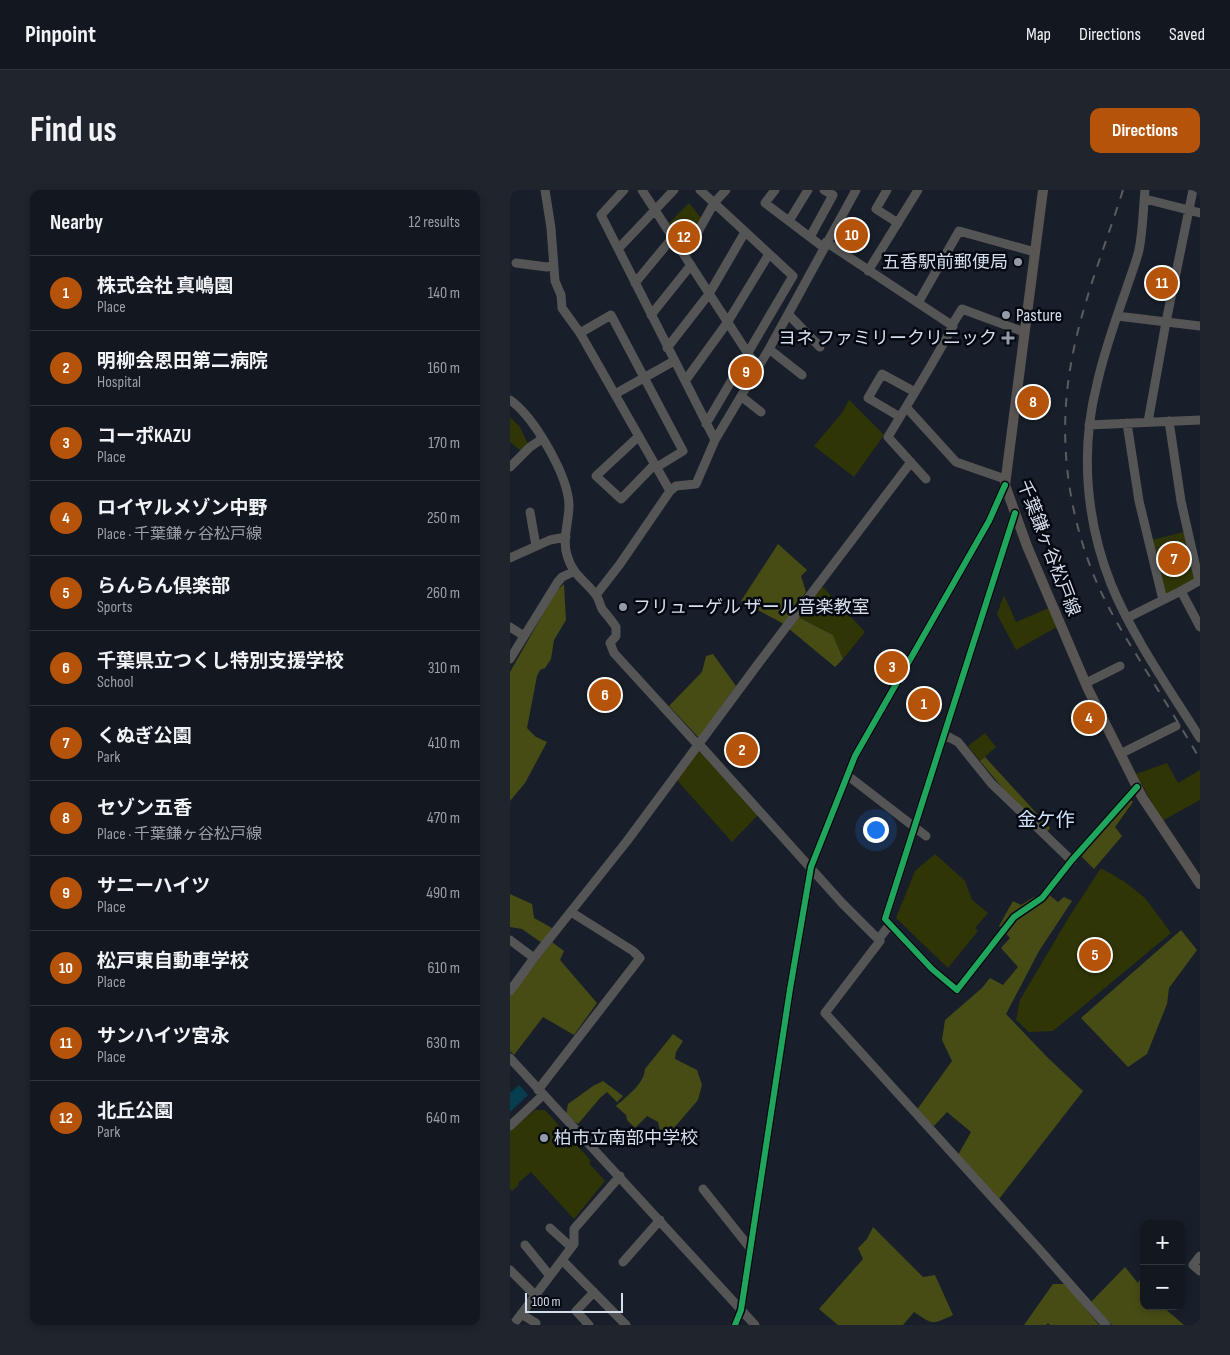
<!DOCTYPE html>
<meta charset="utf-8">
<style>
body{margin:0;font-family:"Sofia Sans Condensed","Noto Sans JP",sans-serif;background:#1f242d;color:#f1f3f6}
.controls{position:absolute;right:15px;bottom:15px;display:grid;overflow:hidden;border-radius:10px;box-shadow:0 2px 8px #0003}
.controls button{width:45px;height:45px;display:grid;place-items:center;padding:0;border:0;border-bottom:1px solid #31363e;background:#121720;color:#f1f3f6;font:25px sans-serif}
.scale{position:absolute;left:15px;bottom:12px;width:98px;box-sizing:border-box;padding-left:5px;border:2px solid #d5deec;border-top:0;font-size:14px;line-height:18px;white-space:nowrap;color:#d5deec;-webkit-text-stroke:4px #040810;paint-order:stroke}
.you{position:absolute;left:365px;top:639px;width:18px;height:18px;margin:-12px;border:4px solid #fff;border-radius:50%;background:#1a73e8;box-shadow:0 0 0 8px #1a73e833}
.badge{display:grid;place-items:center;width:32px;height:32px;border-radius:50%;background:#b45309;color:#fff;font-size:16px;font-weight:700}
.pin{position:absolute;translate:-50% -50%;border:2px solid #fff;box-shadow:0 1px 5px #0006}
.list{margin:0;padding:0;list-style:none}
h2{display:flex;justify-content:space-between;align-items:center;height:65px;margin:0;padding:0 20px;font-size:21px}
h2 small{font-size:16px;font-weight:400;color:#9c9fa5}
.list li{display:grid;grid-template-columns:32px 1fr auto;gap:15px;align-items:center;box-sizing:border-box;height:75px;padding:0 20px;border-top:1px solid #31363e}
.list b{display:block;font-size:19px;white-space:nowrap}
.list p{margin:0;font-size:16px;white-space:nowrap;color:#9c9fa5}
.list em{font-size:16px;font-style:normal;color:#9c9fa5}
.map{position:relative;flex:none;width:690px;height:1135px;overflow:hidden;border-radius:10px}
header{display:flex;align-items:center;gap:30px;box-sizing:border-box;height:70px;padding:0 25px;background:#121720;border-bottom:1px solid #31363e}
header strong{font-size:24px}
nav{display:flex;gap:28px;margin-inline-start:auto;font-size:18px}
.intro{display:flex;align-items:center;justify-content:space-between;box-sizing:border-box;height:120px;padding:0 30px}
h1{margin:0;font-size:35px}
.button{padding:12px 22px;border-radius:10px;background:#b45309;color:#fff;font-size:18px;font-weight:700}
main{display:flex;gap:30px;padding:0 30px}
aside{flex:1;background:#121720;border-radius:10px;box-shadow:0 2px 8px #0003}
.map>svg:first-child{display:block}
.green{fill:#303506}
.forest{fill:#474c15}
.water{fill:#063e4f}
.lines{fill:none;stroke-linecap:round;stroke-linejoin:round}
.minor{stroke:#555556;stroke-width:9}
.major{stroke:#585553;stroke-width:10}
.rail{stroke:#5b5c5f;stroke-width:2;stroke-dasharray:9 9;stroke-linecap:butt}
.cycleway-casing{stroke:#040810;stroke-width:9}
.cycleway{stroke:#20a55d;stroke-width:6}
.poi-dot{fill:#939ba8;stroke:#040810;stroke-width:2}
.labels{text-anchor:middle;stroke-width:5;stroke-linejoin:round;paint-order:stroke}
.poi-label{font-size:18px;fill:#d5deec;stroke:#040810;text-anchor:start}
.street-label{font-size:18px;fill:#d5deec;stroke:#040810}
.neighbourhood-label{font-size:19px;fill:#cee0fa;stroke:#040810}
</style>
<header>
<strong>Pinpoint</strong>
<nav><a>Map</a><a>Directions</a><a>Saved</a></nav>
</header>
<div class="intro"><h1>Find us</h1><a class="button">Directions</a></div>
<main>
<aside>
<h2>Nearby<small>12 results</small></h2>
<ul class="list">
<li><span class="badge">1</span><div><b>株式会社 真嶋園</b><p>Place</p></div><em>140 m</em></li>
<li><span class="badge">2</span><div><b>明柳会恩田第二病院</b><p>Hospital</p></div><em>160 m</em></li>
<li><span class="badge">3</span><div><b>コーポKAZU</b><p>Place</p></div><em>170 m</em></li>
<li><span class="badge">4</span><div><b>ロイヤルメゾン中野</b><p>Place · 千葉鎌ヶ谷松戸線</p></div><em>250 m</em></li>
<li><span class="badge">5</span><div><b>らんらん倶楽部</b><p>Sports</p></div><em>260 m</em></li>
<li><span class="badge">6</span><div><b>千葉県立つくし特別支援学校</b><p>School</p></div><em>310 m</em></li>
<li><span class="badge">7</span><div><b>くぬぎ公園</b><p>Park</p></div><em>410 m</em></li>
<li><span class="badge">8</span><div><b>セゾン五香</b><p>Place · 千葉鎌ヶ谷松戸線</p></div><em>470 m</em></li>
<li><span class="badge">9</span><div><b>サニーハイツ</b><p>Place</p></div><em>490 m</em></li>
<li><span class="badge">10</span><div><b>松戸東自動車学校</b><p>Place</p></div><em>610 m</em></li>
<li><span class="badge">11</span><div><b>サンハイツ宮永</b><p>Place</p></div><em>630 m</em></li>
<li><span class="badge">12</span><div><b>北丘公園</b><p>Park</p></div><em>640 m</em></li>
</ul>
</aside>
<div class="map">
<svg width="690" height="1135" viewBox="0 0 690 1135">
<rect width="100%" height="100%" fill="#181f2a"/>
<path class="green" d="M 179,13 L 192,29 L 175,60 L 158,34 Z
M 339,210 L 374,245 L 344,287 L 304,256 L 332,223 Z
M 0,227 L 10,237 L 18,254 L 11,261 L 0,252 Z
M 674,342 L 685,389 L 658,405 L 655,404 L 642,350 Z
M 310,394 L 355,442 L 333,469 L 323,445 L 286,426 Z
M 494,405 L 506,432 L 539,418 L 547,437 L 506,460 L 487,424 Z
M 475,543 L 486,557 L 470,571 L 458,556 Z
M 189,557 L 250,623 L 222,652 L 166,589 Z
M 657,573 L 668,593 L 690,580 L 690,610 L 652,631 L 626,584 Z
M 425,664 L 455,691 L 462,710 L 478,723 L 465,738 L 468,741 L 438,778 L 386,728 L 405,681 Z
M 591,678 L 615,692 L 635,708 L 661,743 L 543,841 L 519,842 L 506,830 L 510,810 L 559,727 Z
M 25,920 L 35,920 L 81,971 L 79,973 L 95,991 L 64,1029 L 21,982 L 8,993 L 9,995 L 2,1001 L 0,999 L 0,941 Z"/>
<path class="forest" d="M 268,354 L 297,380 L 291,386 L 296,402 L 280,423 L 323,445 L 333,469 L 325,477 L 272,433 L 231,411 Z
M 54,394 L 56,430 L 44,450 L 41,469 L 35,478 L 30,480 L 27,486 L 17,538 L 26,547 L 37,552 L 15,593 L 0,611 L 0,482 L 46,401 Z
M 203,464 L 226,496 L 189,548 L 159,516 L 192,482 L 196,466 Z
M 475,567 L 540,638 L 535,645 L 510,619 L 470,571 Z
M 620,609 L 623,612 L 605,637 L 612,646 L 584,679 L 571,666 Z
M 0,704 L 22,714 L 24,728 L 42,738 L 32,753 L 12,739 L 0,737 Z
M 539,705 L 548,712 L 554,707 L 562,711 L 529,761 L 496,824 L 537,867 L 573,901 L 489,1009 L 448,965 L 461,942 L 437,922 L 424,936 L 406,921 L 442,871 L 432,850 L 435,830 L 472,798 L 480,788 L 493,795 L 508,777 L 491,758 L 500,748 L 489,736 L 503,711 L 511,715 L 524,707 L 526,708 Z
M 671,740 L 687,760 L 659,798 L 657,814 L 637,864 L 618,877 L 571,828 Z
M 42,752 L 54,761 L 50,770 L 87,813 L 64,845 L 33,827 L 4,865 L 0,861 L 0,806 Z
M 163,844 L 173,851 L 166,862 L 165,869 L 187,880 L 192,895 L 188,910 L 157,946 L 150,941 L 148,932 L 137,926 L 125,938 L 117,930 L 116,925 L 106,916 C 117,906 134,894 135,879 Z
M 93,891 L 113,906 L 107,912 L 97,902 L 90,908 L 68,934 L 56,926 L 58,914 L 83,896 Z
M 363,1037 L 413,1087 L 425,1085 L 443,1125 C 421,1135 424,1135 404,1122 L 393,1135 L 328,1135 L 309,1119 L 353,1069 L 348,1058 L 357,1049 Z
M 615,1077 L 628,1093 L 634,1082 L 634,1096 L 632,1098 L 634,1100 L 634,1116 L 652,1116 L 674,1135 L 602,1135 L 581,1112 Z
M 543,1094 L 554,1094 L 563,1103 L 589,1135 L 540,1135 L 538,1133 L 536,1135 L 514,1135 Z"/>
<path class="water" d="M 9,895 L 18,905 L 0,922 L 0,903 Z"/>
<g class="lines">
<path class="minor" d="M 35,0 L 41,38 L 45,91 L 51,105 L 52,118 L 70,143 L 160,301
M 114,0 L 91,25 L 205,250
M 132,0 L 248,179
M 190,0 L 283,86 L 196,234
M 265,0 L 255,13 L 313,57
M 377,0 L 366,19 L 388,33
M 635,0 C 633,20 633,40 629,60 C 626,73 620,87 616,100 C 605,131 594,162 587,194 C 570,260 576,331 601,394 C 622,446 660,500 690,548
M 635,9 L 690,23
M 279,31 L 298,0
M 300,47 L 323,5 L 314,0
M 316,52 L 443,136 C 423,174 400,210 378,247 L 416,289
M 108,59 L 164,0
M 175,65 L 204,13 L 216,0
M 6,73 L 37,77 L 43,75
M 358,81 L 408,0
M 125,93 L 163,47
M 408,113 L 449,41 L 525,62
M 278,124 L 310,157
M 141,125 L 181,75
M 607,126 L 690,136
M 442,135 L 452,119 L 514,142
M 70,143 L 101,125 L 173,261 L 147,277
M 157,158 L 199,104 L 235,42
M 259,159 L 292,185
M 175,191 L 217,133 L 259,64
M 105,204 L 164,171
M 232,207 L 251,222
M 0,210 C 24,227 58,285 59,315 C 59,332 52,349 57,365 C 63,386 74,389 86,405 C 89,409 90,415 92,419 C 97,425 102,431 106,437 L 106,446 L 100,453 L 104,463 L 188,555
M 396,217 L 446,272 L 495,289
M 390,227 L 358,208 L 372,184 L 405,202
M 659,231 L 671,311 L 689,391 L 671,401 L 690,437
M 638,232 L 656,132 L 683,0
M 617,233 L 629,311 L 653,410
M 579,235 L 690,230
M 129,246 L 86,286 L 111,309 L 145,274
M 0,277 L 20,257 L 32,249
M 20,322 L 26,356
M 505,323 L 375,729 L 422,779 L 447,800 L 504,727 L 532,708 L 562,670 L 627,597
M 0,368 L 40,350 L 56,347
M 86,405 L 110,374 L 160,301 L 166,296 L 186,294 L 205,250 L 259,159 L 346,0
M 617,428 L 671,401
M 0,437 L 14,446
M 0,469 L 47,393 L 52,387 L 63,382
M 576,493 L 610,476
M 435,545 L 448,552 L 481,593 L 562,671
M 189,554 L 332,713 L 370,751 L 315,823 L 529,1059 L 596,1135
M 610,564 L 666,536
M 337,585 L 416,646
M 0,750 L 24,768
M 368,750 L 380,734
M 0,801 L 24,768 L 117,651 L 248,474 L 401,272
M 0,868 L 245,1135
M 28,900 L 130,768 L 123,761 L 61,722
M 0,936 L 33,905
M 193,999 L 240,1058
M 40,1038 L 61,1057
M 15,1055 L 40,1086
M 690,1066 L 683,1075 L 690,1081
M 53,1071 L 116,1135
M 113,1072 L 150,1030
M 0,1080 L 25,1105
M 11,1124 L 26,1133 L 24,1135
M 3,1135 L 64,1054 L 64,1039 L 110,986
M 79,1135 L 66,1121 L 84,1102
M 225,1135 L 231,1120 L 280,799 L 301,677 L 345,566 L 479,331 L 495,295"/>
<path class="major" d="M 533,0 L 495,295 L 517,356 L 578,499 L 632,607 L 690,694"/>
<path class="rail" d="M 613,0 C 595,57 571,115 561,174 C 548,245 557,319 584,386 C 596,415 612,442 629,469 C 649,502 670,535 690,569"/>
<g class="cycleway-casing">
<path id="cycleway" d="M 505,323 L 375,729 L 422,779 L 447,800 L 504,727 L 532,708 L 562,670 L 627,597
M 225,1135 L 231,1120 L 280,799 L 301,677 L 345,566 L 479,331 L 495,295"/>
</g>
<use href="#cycleway" class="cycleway"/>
</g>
<g class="poi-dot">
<circle cx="508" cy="72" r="5"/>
<circle cx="496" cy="125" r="5"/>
<path d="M495.5 140.5h5v5h5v5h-5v5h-5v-5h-5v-5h5z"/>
<circle cx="113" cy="417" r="5"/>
<circle cx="34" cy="948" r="5"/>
</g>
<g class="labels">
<g class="poi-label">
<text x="498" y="78" text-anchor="end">五香駅前郵便局</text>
<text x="506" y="131">Pasture</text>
<text x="487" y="154" text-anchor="end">ヨネ ファミリークリニック</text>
<text x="123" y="423">フリューゲル ザール音楽教室</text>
<text x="44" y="954">柏市立南部中学校</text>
</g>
<g class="street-label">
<text transform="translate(539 358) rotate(69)" y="6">千葉鎌ヶ谷松戸線</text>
</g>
<g class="neighbourhood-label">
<text x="536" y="636">金ケ作</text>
</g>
</g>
</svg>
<div class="controls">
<button>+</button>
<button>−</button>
</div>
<div class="scale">100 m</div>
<div class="you"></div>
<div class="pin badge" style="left:414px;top:514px">1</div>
<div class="pin badge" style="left:232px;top:560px">2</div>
<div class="pin badge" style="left:382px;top:477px">3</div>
<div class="pin badge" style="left:579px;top:528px">4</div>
<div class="pin badge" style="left:585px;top:765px">5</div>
<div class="pin badge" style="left:95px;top:505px">6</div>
<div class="pin badge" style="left:664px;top:369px">7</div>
<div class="pin badge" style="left:523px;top:212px">8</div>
<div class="pin badge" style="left:236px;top:182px">9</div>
<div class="pin badge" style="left:342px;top:45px">10</div>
<div class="pin badge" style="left:652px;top:93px">11</div>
<div class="pin badge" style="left:174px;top:47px">12</div>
</div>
</main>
